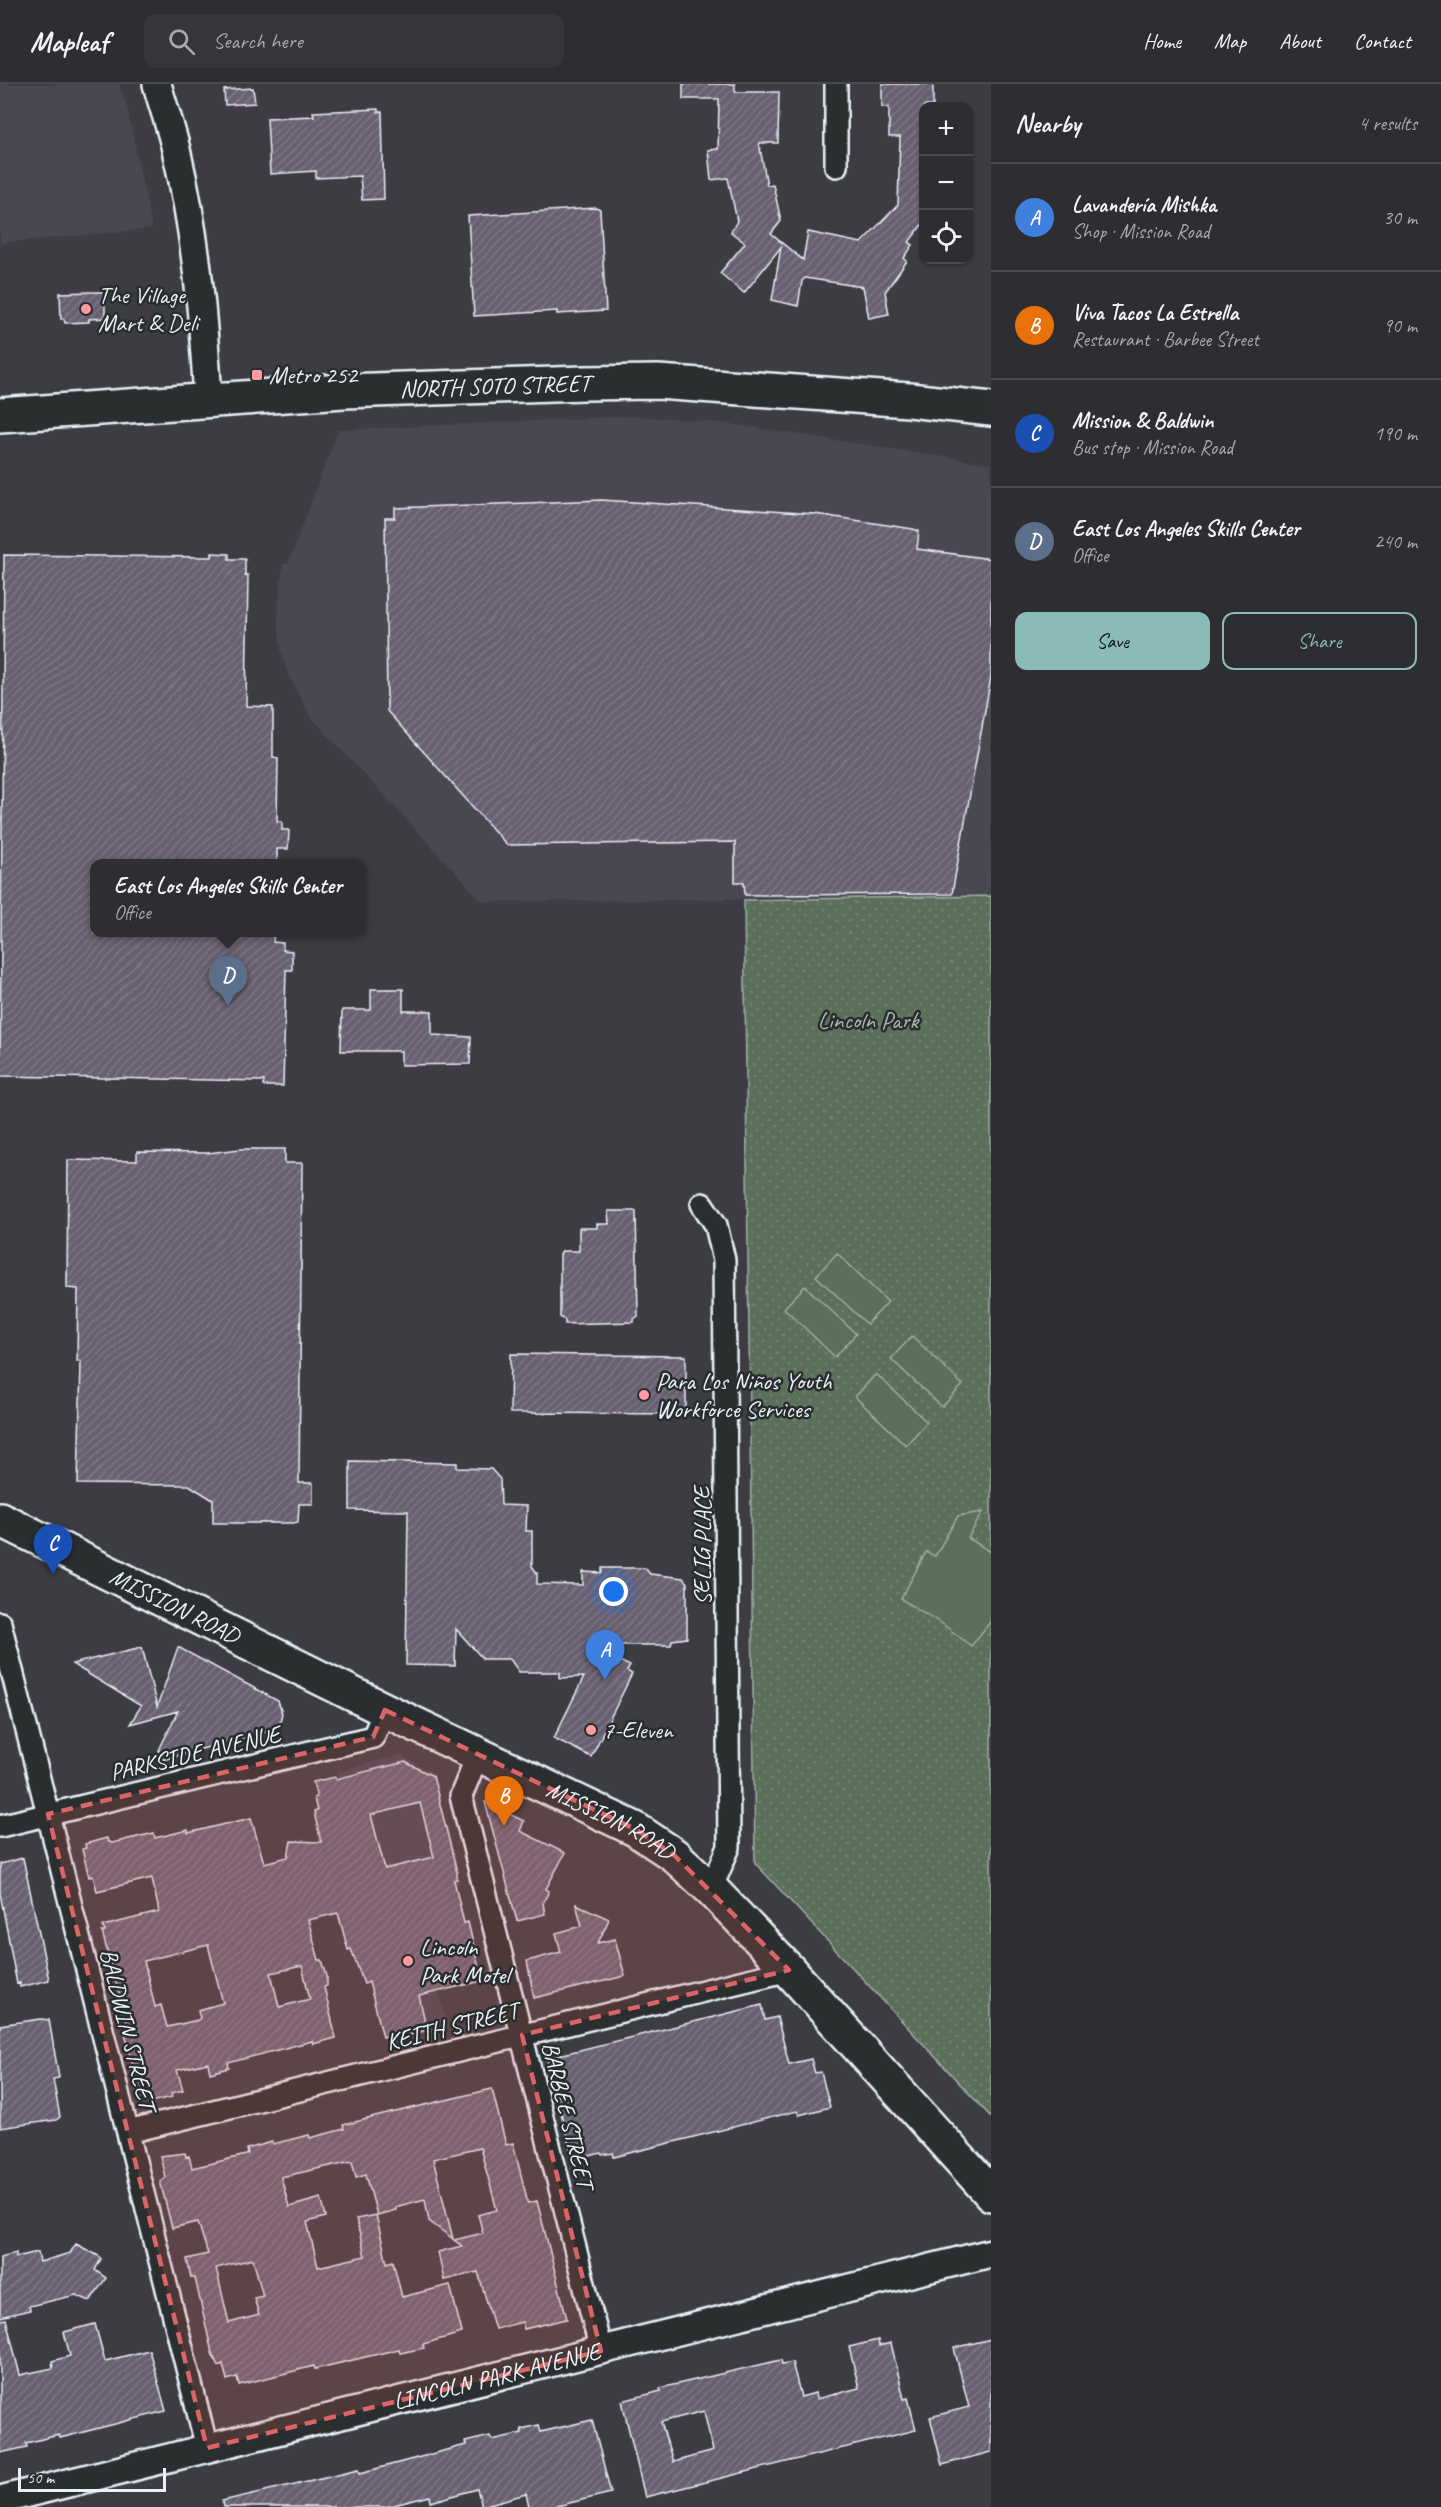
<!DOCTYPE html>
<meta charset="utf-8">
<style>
body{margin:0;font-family:Caveat,sans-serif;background:#36353a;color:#f1f3f6}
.controls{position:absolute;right:18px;top:18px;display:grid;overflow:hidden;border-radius:12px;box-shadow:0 2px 4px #0004}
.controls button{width:54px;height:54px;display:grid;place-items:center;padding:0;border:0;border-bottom:2px solid #49494d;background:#2e2d32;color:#f1f3f6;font:30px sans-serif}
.scale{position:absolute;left:18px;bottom:15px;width:148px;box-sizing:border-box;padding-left:6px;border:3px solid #e8f1f8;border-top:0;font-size:16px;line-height:21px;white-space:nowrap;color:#e8f1f8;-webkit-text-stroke:4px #2a2d2e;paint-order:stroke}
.you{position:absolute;left:614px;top:1508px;width:21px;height:21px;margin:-15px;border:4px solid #fff;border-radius:50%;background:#1a73e8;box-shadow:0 0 0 9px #1a73e833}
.badge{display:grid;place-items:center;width:39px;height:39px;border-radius:50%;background:#8bbbb9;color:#fff;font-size:20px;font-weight:700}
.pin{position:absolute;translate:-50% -50px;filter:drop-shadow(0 2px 3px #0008)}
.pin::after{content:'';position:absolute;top:32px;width:21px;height:18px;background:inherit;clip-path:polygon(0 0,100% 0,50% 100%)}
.popup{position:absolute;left:90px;top:775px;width:276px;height:78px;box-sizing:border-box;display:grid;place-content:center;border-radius:12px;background:#2e2d32;filter:drop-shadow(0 2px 4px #0005);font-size:20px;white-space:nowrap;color:#a7a8ac}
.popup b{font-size:22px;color:#f1f3f6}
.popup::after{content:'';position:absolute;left:50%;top:100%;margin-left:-12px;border:12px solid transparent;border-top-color:#2e2d32}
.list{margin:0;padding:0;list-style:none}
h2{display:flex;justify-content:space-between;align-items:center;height:78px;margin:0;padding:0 24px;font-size:26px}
h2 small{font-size:20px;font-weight:400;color:#a7a8ac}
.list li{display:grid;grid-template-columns:39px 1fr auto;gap:18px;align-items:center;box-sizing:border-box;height:108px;padding:0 24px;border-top:2px solid #49494d}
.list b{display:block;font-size:22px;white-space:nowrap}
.list p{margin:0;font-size:20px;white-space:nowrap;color:#a7a8ac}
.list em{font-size:20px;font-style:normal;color:#a7a8ac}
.actions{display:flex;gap:12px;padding:18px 24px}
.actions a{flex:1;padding:14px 0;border:2px solid #8bbbb9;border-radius:12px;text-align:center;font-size:21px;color:#8bbbb9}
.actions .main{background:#8bbbb9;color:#111}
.icon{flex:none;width:33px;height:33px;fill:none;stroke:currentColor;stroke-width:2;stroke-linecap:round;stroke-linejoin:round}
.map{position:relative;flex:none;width:991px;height:2423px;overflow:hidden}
header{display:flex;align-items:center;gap:36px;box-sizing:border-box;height:84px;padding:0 30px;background:#2e2d32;border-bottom:2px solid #49494d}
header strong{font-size:28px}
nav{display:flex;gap:33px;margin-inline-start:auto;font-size:21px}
.search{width:420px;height:54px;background:#36353a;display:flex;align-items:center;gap:15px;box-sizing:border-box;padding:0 21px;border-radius:12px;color:#a7a8ac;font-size:22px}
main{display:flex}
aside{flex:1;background:#2e2d32}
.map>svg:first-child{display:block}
.built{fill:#4a4750}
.park{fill:url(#park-dots);stroke:#a1b0a9;stroke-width:1.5}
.garden{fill:#5a6f5a;stroke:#a1b0a9;stroke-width:1.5}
.building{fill:url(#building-hatch);stroke:#e8f1f8;stroke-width:1.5;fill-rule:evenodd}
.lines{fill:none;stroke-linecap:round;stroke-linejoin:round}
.minor-casing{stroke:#e8f1f8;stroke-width:26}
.tertiary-casing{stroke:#e8f1f8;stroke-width:32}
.primary-casing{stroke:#e8f1f8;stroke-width:38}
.minor{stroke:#2a2d2e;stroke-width:21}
.tertiary{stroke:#2a2d2e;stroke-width:27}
.primary{stroke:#2a2d2e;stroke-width:33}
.marked{fill:#db6466;fill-opacity:0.2;stroke:#db6466;stroke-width:4.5;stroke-dasharray:12 8;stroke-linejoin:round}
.poi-dot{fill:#ff9aa2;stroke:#2a2d2e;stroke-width:2}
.labels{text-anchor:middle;stroke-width:5;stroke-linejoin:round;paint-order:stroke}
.poi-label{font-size:24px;fill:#e8f1f8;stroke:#2a2d2e;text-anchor:start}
.street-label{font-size:24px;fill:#e8f1f8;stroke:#2a2d2e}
.park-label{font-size:24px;fill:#a8b6b1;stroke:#2a2d2e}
</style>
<header>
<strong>Mapleaf</strong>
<div class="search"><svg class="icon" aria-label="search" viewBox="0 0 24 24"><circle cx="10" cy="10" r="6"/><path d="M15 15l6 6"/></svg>Search here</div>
<nav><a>Home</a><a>Map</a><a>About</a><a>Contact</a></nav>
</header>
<main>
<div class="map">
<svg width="991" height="2423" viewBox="0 0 991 2423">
<defs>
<pattern id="park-dots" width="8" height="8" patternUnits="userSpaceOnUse" patternTransform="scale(1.5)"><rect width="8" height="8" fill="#5a6f5a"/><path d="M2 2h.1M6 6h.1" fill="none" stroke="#728472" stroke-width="1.8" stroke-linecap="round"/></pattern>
<pattern id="building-hatch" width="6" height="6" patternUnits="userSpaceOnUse" patternTransform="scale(1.5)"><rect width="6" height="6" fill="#686071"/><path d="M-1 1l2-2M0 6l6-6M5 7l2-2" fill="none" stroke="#7e7786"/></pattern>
</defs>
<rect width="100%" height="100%" fill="#3d3c42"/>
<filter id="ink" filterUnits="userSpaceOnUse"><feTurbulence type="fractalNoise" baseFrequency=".0167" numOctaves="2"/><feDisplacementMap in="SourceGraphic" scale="12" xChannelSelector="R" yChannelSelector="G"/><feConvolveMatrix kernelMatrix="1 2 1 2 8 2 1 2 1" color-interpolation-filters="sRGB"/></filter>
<g filter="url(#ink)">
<path class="built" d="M 0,0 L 119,0 L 127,23 L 152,145 L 0,159 Z
M 635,332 L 724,339 L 991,380 L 991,812 L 483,818 L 310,632 L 288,591 L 281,566 L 278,539 L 279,512 L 283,480 L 288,480 L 338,346 Z
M 400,1671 L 433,1689 L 461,1799 L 414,1811 L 448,1943 L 405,1954 L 337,1687 Z"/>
<path class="park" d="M 991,812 L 991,2033 L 755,1779 L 744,816 Z"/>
<path class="garden" d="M 837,1169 L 888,1218 L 867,1240 L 816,1192 Z
M 805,1202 L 856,1250 L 835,1273 L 784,1224 Z
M 912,1252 L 963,1301 L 942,1323 L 891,1275 Z
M 876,1290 L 927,1338 L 906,1361 L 855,1313 Z
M 983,1428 L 968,1454 L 991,1468 L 991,1537 L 971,1562 L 940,1538 L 901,1515 L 926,1468 L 935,1472 L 958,1432 Z"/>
<path class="building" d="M 683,0 L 735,0 L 735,8 L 779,8 L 778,59 L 759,59 L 767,101 L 773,100 L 781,137 L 771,150 L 803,176 L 808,148 L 861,159 L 898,121 L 900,53 L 889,53 L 889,23 L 882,23 L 882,0 L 933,0 L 933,22 L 924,22 L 924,138 L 909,158 L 913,161 L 904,174 L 907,177 L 885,208 L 889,230 L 869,234 L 863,203 L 805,194 L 802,197 L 798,222 L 772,216 L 781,163 L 744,209 L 720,189 L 745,159 L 731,148 L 737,137 L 728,94 L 711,96 L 708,66 L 718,65 L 719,15 L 683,15 Z
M 253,4 L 255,19 L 225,21 L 224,6 Z
M 378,25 L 378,28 L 382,28 L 384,115 L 362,116 L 360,92 L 316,94 L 316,87 L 270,90 L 267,34 L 314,32 L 313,28 Z
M 596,124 L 600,126 L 606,227 L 557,230 L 557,227 L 474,232 L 468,132 Z
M 92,208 L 105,208 L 105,234 L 89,235 L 89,238 L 65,239 L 64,235 L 61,235 L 60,209 Z
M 602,416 L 815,430 L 913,445 L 919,447 L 917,465 L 991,475 L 991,593 L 952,810 L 745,811 L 744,798 L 735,798 L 735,758 L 507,761 L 387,627 L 385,434 L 395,434 L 395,424 Z
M 212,469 L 229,470 L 229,475 L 245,475 L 245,491 L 248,491 L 246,622 L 273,623 L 273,673 L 278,674 L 277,737 L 282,737 L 282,746 L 289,746 L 288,765 L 277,765 L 277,780 L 94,780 L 94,849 L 274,849 L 273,858 L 283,859 L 283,866 L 292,867 L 292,886 L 286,886 L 283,1002 L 263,1002 L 264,997 L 0,992 L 4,471 L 212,473 Z
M 371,905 L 403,905 L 403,927 L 432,927 L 432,951 L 471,953 L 470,980 L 401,981 L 401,967 L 341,967 L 342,926 L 371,926 Z
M 240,1065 L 285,1065 L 285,1079 L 302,1079 L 299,1399 L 313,1399 L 313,1420 L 299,1420 L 298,1438 L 293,1439 L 213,1439 L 213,1416 L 189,1401 L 78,1400 L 81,1277 L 77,1277 L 78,1205 L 67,1204 L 68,1076 L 137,1077 L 137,1068 L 208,1069 Z
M 608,1127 L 636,1127 L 638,1232 L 634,1235 L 634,1238 L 565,1240 L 565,1236 L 560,1233 L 560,1171 L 562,1167 L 579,1167 L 579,1144 L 597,1144 L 597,1140 L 609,1140 Z
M 511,1270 L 686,1272 L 686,1330 L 510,1329 Z
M 350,1377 L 457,1379 L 457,1384 L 491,1385 L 500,1395 L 501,1421 L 527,1422 L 526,1447 L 532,1447 L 532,1482 L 537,1489 L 537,1500 L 583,1501 L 583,1488 L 602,1489 L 602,1484 L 645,1484 L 650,1490 L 683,1494 L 687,1499 L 687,1554 L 672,1556 L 671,1561 L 588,1561 L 630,1582 L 627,1587 L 632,1590 L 591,1673 L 554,1654 L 584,1593 L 560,1594 L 560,1588 L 519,1588 L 510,1575 L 483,1575 L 456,1545 L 455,1582 L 406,1581 L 408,1427 L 350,1426 Z
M 142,1563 L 157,1623 L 178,1563 L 278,1617 L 282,1629 L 280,1638 L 270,1646 L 162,1676 L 159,1666 L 178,1627 L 130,1640 L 141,1622 L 72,1580 Z
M 405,1678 L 433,1692 L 457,1788 L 457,1795 L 454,1796 L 464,1839 L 468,1838 L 482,1897 L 419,1912 L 427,1946 L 406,1952 L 405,1947 L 383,1953 L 369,1898 L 364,1900 L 351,1865 L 348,1866 L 338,1829 L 308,1836 L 319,1876 L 322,1876 L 327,1892 L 327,1902 L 324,1903 L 336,1954 L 313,1960 L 312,1957 L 228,1979 L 229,1984 L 210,1989 L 208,1979 L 177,1986 L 183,2006 L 171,2009 L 172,2013 L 151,2018 L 150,2012 L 139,2015 L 132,1989 L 135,1989 L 125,1949 L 129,1947 L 102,1848 L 105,1848 L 103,1842 L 159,1828 L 152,1794 L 97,1807 L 93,1792 L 89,1793 L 82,1765 L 86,1764 L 85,1760 L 107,1754 L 108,1758 L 112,1759 L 154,1749 L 155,1754 L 188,1746 L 188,1749 L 251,1734 L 264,1779 L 288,1773 L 291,1757 L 321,1758 L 314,1728 L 317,1727 L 314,1714 L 317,1713 L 313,1698 L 335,1693 L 336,1695 ZM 420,1719 L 434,1773 L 385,1785 L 371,1731 ZM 208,1861 L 223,1919 L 198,1926 L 200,1934 L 198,1936 L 167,1943 L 161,1921 L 155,1923 L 144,1877 ZM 302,1882 L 310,1915 L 279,1923 L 271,1889 Z
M 485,1718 L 524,1737 L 520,1747 L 565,1769 L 546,1805 L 549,1807 L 543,1819 L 545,1830 L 517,1837 Z
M 23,1774 L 49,1896 L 20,1903 L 20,1899 L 17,1900 L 0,1809 L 0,1780 Z
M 576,1820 L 609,1835 L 598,1859 L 615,1855 L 625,1892 L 534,1914 L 527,1877 L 561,1868 L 556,1849 L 582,1842 Z
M 762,1921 L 765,1936 L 777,1933 L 789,1980 L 811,1975 L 815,1989 L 821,1988 L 830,2023 L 799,2031 L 797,2027 L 614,2073 L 613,2069 L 602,2071 L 601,2069 L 573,2076 L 547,1974 Z
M 41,1935 L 49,1936 L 59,1994 L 53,1995 L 60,2033 L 56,2036 L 0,2044 L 0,1941 Z
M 492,2005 L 506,2061 L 513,2059 L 528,2119 L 537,2117 L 567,2235 L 524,2245 L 522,2238 L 495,2245 L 478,2188 L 444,2196 L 438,2168 L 462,2162 L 454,2156 L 483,2149 L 478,2131 L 497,2126 L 480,2064 L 433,2075 L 453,2155 L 429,2137 L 425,2115 L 395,2123 L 396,2126 L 377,2131 L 366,2090 L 356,2093 L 352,2077 L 281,2093 L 289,2123 L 321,2114 L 326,2133 L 307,2138 L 318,2183 L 365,2172 L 356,2135 L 376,2131 L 387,2179 L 393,2177 L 402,2213 L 450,2201 L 462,2249 L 423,2260 L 424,2264 L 400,2269 L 399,2265 L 315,2285 L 314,2282 L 239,2301 L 237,2293 L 227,2296 L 223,2280 L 218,2282 L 212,2269 L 195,2194 L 191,2194 L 187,2175 L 208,2170 L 198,2138 L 172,2144 L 160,2097 L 165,2093 L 160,2072 L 185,2069 L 186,2073 L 189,2072 L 192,2084 L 246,2071 L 248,2070 L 247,2065 L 272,2058 L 273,2060 L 309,2051 L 310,2054 L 344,2045 L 343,2041 L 379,2032 ZM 253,2175 L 263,2212 L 254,2214 L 259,2231 L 229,2239 L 216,2184 Z
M 76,2160 L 99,2172 L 101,2175 L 95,2186 L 106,2194 L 90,2217 L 76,2211 L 29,2222 L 30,2226 L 0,2233 L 0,2173 L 16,2169 L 16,2173 L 38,2168 L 40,2178 L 70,2169 Z
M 6,2235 L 20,2291 L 53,2284 L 52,2277 L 70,2272 L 64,2248 L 95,2240 L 105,2277 L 149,2266 L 166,2327 L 60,2354 L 59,2351 L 26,2359 L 27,2363 L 0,2369 L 0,2236 Z
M 991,2255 L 991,2368 L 942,2381 L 930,2333 L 969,2323 L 954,2264 Z
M 878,2256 L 879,2262 L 891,2259 L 904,2315 L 908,2314 L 916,2346 L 645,2413 L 622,2317 L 661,2307 L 660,2304 L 781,2276 L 782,2280 L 792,2278 L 801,2313 L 815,2309 L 816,2315 L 859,2304 L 849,2263 ZM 704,2327 L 713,2367 L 673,2378 L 661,2338 Z
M 592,2336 L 611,2409 L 553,2423 L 529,2423 L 526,2410 L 482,2422 L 477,2405 L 431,2418 L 430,2412 L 386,2423 L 223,2423 L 222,2417 L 359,2385 L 360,2389 L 466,2361 L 465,2358 L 490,2352 L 492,2356 L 522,2349 L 521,2345 L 539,2341 L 541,2348 Z"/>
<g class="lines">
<g class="minor-casing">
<path id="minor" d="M 836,0 L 836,82
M 702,1120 L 716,1141 L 724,1176 L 729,1763 L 711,1805
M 0,1539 L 207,2364
M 478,1670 L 461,1712 L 601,2267
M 0,1742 L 373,1653 L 385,1626
M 128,2048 L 789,1886"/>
</g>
<g class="tertiary-casing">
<g id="tertiary">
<path d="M 157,0 C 163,23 172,46 177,70 C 196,150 203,232 208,315"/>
<path id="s1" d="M 0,2416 L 991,2169"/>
</g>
</g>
<g class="primary-casing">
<g id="primary">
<path id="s2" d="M 0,331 L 343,307 L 584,299 L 658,298 L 909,316 L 991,325"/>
<path id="s3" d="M 0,1435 L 385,1626 L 635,1745 L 674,1771 L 711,1805 L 789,1886 L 991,2110"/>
</g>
</g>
<use href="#minor" class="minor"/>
<use href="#tertiary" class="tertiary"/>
<use href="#primary" class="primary"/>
</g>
</g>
<path class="marked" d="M 385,1626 L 635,1745 L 674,1771 L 789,1886 L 522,1951 L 601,2267 L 207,2364 L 48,1730 L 373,1653 Z"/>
<g class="poi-dot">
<circle cx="86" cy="225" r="6"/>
<rect x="251" y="285" width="12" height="12" rx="3"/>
<circle cx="644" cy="1311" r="6"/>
<circle cx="591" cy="1646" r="6"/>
<circle cx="408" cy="1877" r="6"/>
</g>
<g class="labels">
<g class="poi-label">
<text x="98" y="219">The Village<tspan x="98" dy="28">Mart &amp; Deli</tspan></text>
<text x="269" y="299">Metro 252</text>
<text x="656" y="1305">Para Los Niños Youth<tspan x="656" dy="28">Workforce Services</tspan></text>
<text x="603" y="1654">7-Eleven</text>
<text x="420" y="1871">Lincoln<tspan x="420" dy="28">Park Motel</tspan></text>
</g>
<g class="street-label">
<text dy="8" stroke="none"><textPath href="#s2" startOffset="496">NORTH SOTO STREET</textPath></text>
<text transform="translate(702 1462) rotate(-90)" y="8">SELIG PLACE</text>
<text dy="8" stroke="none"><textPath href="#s3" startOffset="195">MISSION ROAD</textPath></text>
<text transform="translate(195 1669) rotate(-13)" y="8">PARKSIDE AVENUE</text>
<text dy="8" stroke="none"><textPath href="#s3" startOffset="681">MISSION ROAD</textPath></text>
<text transform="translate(452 1942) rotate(-14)" y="8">KEITH STREET</text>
<text transform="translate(128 1945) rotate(76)" y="8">BALDWIN STREET</text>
<text transform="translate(568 2031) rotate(76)" y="8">BARBEE STREET</text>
<text dy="8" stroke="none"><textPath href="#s1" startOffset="512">LINCOLN PARK AVENUE</textPath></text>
</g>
<g class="park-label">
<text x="868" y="944">Lincoln Park</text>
</g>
</g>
</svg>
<div class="controls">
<button>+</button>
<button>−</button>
<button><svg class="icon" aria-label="locate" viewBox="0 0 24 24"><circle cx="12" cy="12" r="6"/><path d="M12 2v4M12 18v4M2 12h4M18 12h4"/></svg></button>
</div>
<div class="scale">50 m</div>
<div class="you"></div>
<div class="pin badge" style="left:605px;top:1596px;background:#3f7fe0">A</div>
<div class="pin badge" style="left:504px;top:1742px;background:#e8710a">B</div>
<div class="pin badge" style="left:53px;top:1490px;background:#1a4fb4">C</div>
<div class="pin badge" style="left:228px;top:922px;background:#5c6f8a">D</div>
<div class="popup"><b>East Los Angeles Skills Center</b>Office</div>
</div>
<aside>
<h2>Nearby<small>4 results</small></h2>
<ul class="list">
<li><span class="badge" style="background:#3f7fe0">A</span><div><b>Lavandería Mishka</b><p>Shop · Mission Road</p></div><em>30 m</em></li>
<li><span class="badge" style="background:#e8710a">B</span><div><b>Viva Tacos La Estrella</b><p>Restaurant · Barbee Street</p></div><em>90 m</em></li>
<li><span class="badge" style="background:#1a4fb4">C</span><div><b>Mission &amp; Baldwin</b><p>Bus stop · Mission Road</p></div><em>190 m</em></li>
<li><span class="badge" style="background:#5c6f8a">D</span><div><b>East Los Angeles Skills Center</b><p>Office</p></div><em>240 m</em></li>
</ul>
<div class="actions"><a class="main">Save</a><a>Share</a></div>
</aside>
</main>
